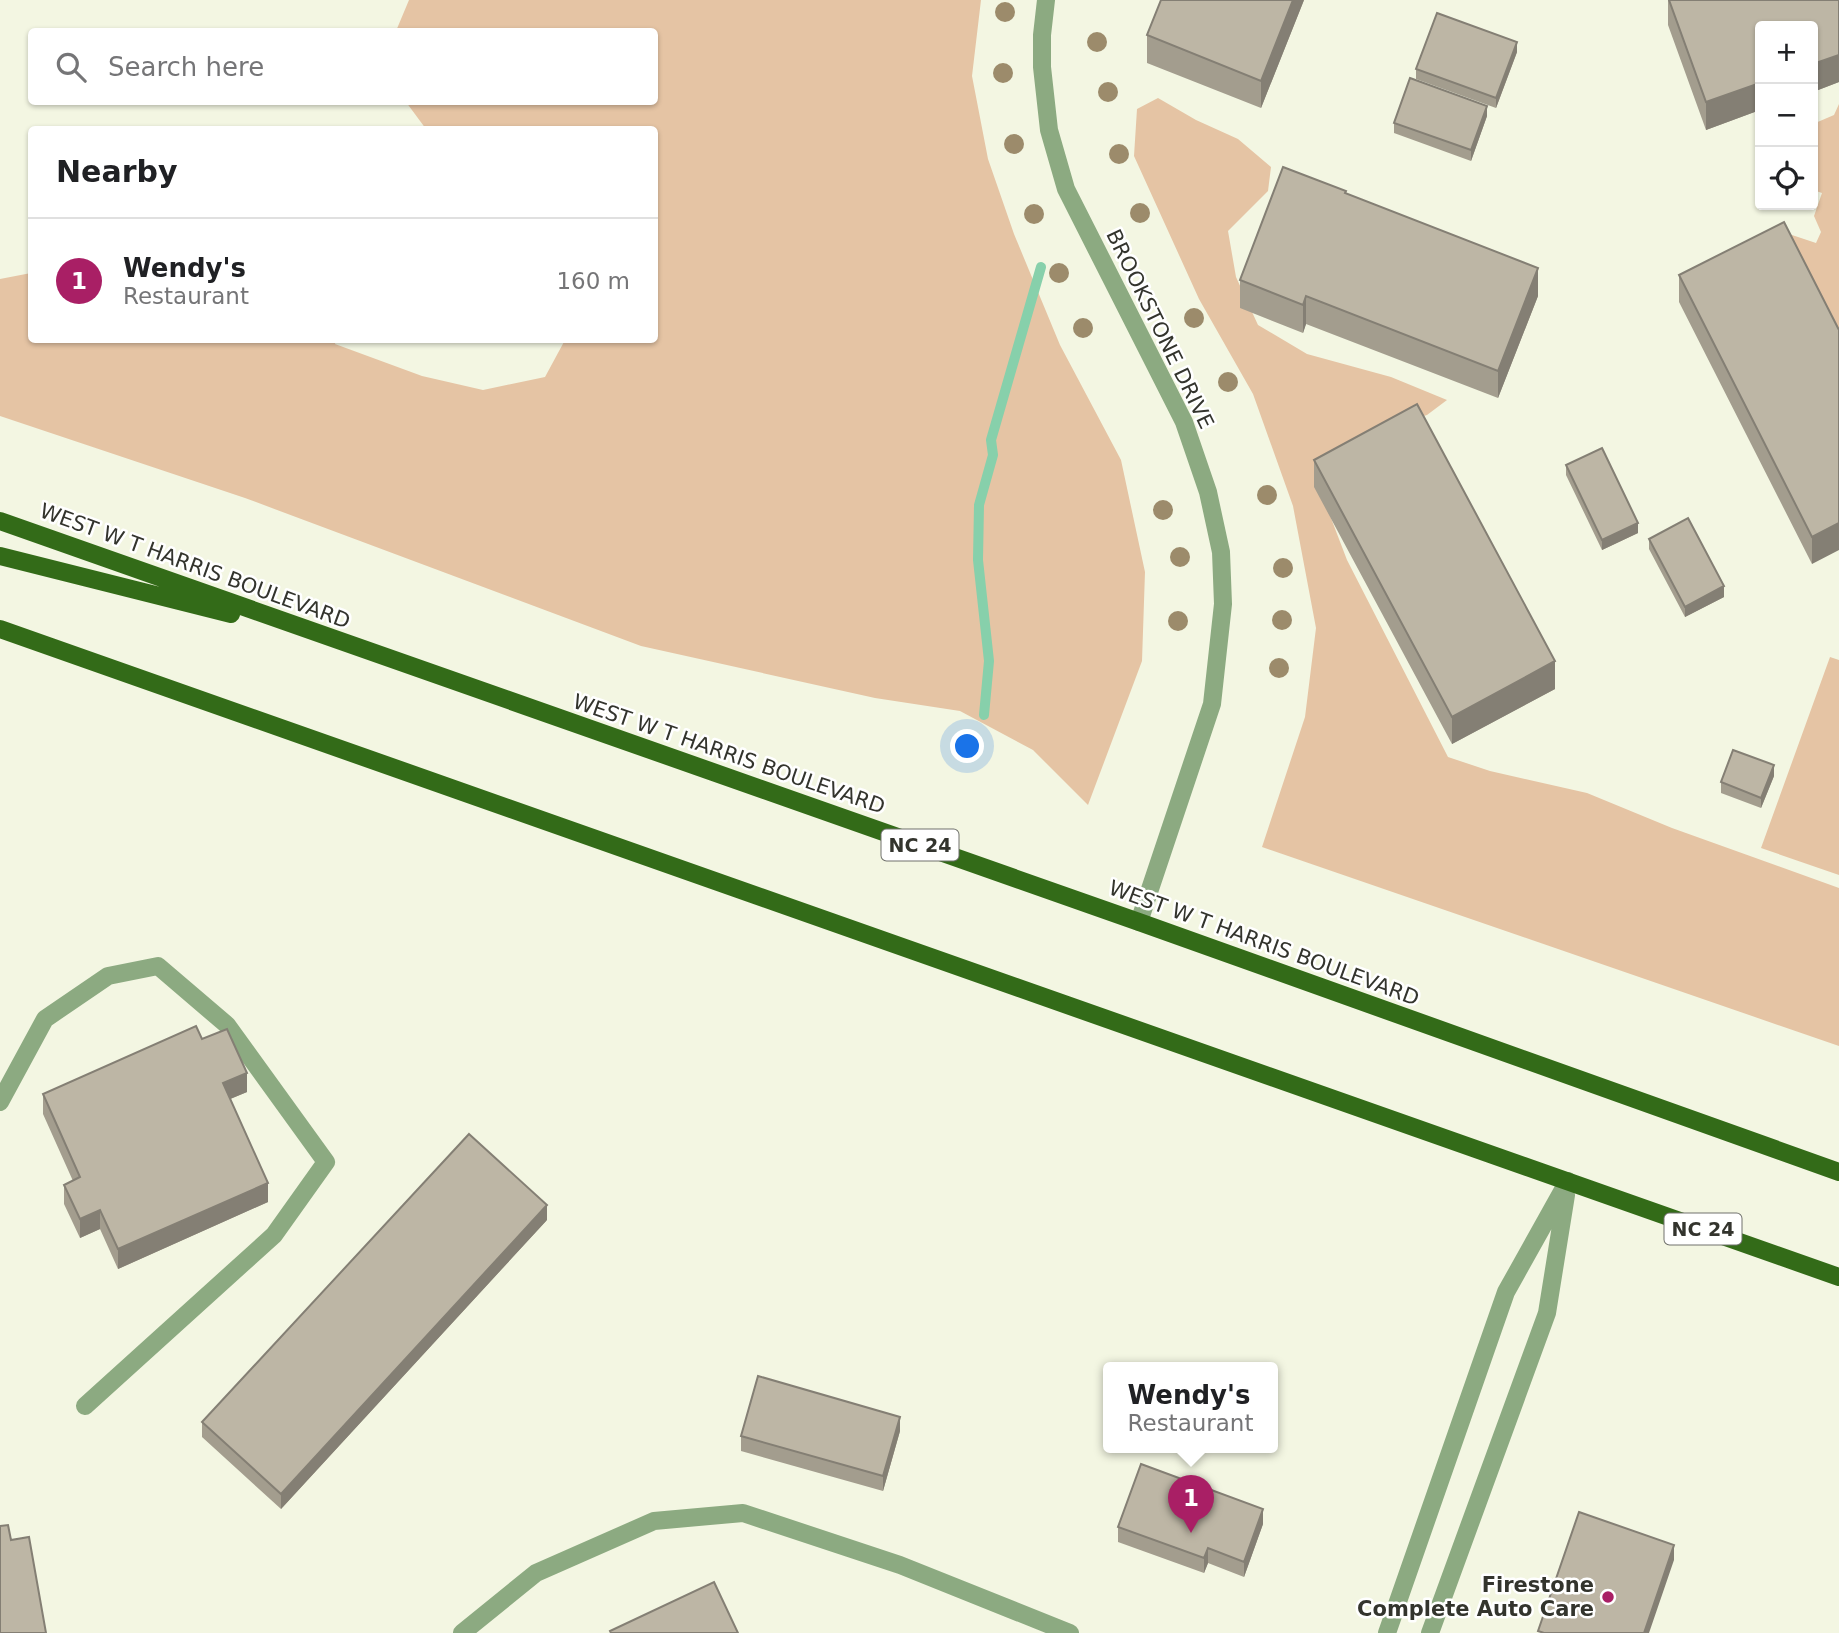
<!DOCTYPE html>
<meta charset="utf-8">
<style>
body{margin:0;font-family:"DejaVu Sans",sans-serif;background:#f6f6f6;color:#202124}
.controls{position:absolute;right:21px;top:21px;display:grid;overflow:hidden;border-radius:7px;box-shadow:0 2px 5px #0004}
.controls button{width:63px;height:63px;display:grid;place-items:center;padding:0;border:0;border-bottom:2px solid #e0e0e0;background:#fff;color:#202124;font:35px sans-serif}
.you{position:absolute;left:968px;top:747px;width:24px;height:24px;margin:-18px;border:5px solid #fff;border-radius:50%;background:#1a73e8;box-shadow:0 0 0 10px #1a73e833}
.badge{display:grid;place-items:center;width:46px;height:46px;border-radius:50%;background:#a91f65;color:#fff;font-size:23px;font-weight:700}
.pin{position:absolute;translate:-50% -58px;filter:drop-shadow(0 2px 4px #0008)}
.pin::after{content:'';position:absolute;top:37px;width:24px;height:21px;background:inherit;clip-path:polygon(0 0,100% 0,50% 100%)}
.popup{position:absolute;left:1103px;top:1362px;width:175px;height:91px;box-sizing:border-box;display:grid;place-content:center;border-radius:7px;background:#fff;filter:drop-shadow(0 2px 5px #0005);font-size:23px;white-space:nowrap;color:#757577}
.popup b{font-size:26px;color:#202124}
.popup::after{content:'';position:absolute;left:50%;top:100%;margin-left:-14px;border:14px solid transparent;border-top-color:#fff}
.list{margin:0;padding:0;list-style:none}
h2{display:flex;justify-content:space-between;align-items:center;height:91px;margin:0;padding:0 28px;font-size:30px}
h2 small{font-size:23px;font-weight:400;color:#757577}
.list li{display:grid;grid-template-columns:46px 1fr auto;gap:21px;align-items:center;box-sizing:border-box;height:126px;padding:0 28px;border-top:2px solid #e0e0e0}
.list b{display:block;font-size:26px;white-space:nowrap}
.list p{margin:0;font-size:23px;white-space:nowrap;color:#757577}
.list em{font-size:23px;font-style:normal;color:#757577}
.icon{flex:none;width:38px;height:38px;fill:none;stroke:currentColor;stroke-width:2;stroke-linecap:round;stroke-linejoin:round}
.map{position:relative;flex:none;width:1839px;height:1633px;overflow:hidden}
.search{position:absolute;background:#fff;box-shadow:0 2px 5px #0004;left:28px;top:28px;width:630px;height:77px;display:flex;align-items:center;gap:18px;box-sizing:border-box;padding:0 24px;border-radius:7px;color:#757577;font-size:26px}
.panel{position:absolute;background:#fff;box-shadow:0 2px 5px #0004;left:28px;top:126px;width:630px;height:217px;border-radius:7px}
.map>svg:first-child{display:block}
.green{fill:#e5c4a4}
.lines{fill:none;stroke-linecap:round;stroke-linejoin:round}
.stream{stroke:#87d0ab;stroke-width:10}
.lane{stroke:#8caa81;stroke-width:18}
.street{stroke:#8caa81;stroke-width:18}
.primary{stroke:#336b18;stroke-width:18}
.tree{fill:#9c8b6b}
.wall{fill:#a39d8e}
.shaded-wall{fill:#847f74}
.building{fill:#bdb6a5;stroke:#847f74;stroke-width:2}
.poi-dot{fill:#a91f65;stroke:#fff;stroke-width:2.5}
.labels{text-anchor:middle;stroke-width:5;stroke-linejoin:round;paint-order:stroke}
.shield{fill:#fff;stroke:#70716c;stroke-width:2}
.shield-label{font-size:19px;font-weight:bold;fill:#33342d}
.street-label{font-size:21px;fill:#33342d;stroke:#fff}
.poi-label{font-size:21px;font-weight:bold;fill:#33342d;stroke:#fff;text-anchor:end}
</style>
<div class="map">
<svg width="1839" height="1633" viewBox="0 0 1839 1633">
<rect width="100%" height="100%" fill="#f3f6e2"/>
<path class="green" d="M 409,0 L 981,0 L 972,76 L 988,159 L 1014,234 L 1060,345 L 1121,460 L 1145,572 L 1142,661 L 1088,805 L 1033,750 L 960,711 L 875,698 L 641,646 L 245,498 L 0,416 L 0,279 L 31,273 L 32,340 L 336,340 L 335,344 L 422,376 L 483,390 L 545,377 L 565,340 L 654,340 L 654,130 L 426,129 L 406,102 L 654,102 L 654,32 L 396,31 Z
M 1158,98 L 1196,120 L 1238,139 L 1271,167 L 1268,191 L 1228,231 L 1236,277 L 1258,325 L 1307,354 L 1391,377 L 1447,400 L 1427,415 L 1361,435 L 1326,505 L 1347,560 L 1448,757 L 1490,771 L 1587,793 L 1672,828 L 1839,888 L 1839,1046 L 1262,847 L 1305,717 L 1316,628 L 1293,506 L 1253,394 L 1199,299 L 1134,156 L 1137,109 Z
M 1839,104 L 1839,358 L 1789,234 L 1816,243 L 1821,232 L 1814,216 L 1822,193 L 1813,190 L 1813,124 L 1834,115 Z
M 1830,657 L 1839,660 L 1839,875 L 1761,848 Z"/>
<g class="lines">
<path class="stream" d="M 984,715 L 989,661 L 978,560 L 979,505 L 993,455 L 991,440 L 1041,267"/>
<path class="lane" d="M 0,1102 L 45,1019 L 108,976 L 158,966 L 227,1025 L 326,1162 L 274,1235 L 85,1406
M 462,1633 L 536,1573 L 654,1521 L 743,1513 L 900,1565 L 1070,1633
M 1387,1633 L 1506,1292 L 1568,1181
M 1430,1633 L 1547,1313 L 1566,1195"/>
<path class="street" d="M 1046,0 L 1042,35 L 1042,67 L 1049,130 L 1066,189 L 1184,422 L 1208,492 L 1221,552 L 1223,604 L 1212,704 L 1139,922"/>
<path class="primary" d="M 0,521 L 1139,922 L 1839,1172
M 0,556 L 231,614
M 0,629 L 1839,1277"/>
</g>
<g class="tree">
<circle cx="1005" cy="12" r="10"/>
<circle cx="1097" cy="42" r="10"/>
<circle cx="1003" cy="73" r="10"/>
<circle cx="1108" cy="92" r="10"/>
<circle cx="1014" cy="144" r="10"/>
<circle cx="1119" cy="154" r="10"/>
<circle cx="1140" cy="213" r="10"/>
<circle cx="1034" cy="214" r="10"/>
<circle cx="1059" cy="273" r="10"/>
<circle cx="1194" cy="318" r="10"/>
<circle cx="1083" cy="328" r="10"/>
<circle cx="1228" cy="382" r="10"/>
<circle cx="1267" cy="495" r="10"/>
<circle cx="1163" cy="510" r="10"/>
<circle cx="1180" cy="557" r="10"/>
<circle cx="1283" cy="568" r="10"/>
<circle cx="1282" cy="620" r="10"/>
<circle cx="1178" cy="621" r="10"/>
<circle cx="1279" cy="668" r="10"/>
</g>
<path class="wall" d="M 1304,0 L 1261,108 L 1147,63 L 1147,35 Z
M 1668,0 L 1839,0 L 1839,82 L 1813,92 L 1813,26 L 1760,26 L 1760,110 L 1706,130 L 1668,25 Z
M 1517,52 L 1496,108 L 1416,79 L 1416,69 Z
M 1487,116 L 1471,161 L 1394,133 L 1394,123 Z
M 1346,194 L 1538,296 L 1498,398 L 1306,324 L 1303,333 L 1240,308 L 1240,280 Z
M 1679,275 L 1839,330 L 1812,564 L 1679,302 Z
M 1314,460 L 1555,689 L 1452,744 L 1314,487 Z
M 1566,465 L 1638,533 L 1602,550 L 1566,475 Z
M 1649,539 L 1724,597 L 1685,617 L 1649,549 Z
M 1774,776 L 1761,808 L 1721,793 L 1721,782 Z
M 202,1039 L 247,1092 L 230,1099 L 268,1202 L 118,1269 L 100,1229 L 80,1238 L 64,1204 L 64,1185 L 73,1181 L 43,1114 L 43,1094 Z
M 547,1220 L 281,1509 L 202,1437 L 202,1422 Z
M 900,1431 L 883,1491 L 741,1451 L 741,1436 Z
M 1263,1524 L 1244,1577 L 1208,1563 L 1204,1573 L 1118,1542 L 1118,1527 Z"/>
<path class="shaded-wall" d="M 1293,0 L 1304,0 L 1261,108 L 1261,81 Z
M 1517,42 L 1517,52 L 1496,108 L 1496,98 Z
M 1839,55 L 1839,82 L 1813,92 L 1813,64 Z
M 1760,83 L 1760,110 L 1706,130 L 1706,102 Z
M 1487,106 L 1487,116 L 1471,161 L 1471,150 Z
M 1538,268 L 1538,296 L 1498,398 L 1498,371 Z
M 1306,296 L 1306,324 L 1303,333 L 1303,305 Z
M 1638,523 L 1638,533 L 1602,550 L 1602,540 Z
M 1839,523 L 1839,550 L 1812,564 L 1812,537 Z
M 1724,586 L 1724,597 L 1685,617 L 1685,607 Z
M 1555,661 L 1555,689 L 1452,744 L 1452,717 Z
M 1774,765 L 1774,776 L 1761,808 L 1761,798 Z
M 247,1073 L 247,1092 L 223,1102 L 223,1083 Z
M 268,1183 L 268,1202 L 118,1269 L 118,1249 Z
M 547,1205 L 547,1220 L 281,1509 L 281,1494 Z
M 100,1210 L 100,1229 L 80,1238 L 80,1219 Z
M 900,1417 L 900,1431 L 883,1491 L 883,1476 Z
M 1263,1509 L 1263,1524 L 1244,1577 L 1244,1562 Z
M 1674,1545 L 1674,1560 L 1649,1633 L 1644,1633 Z
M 1208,1548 L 1208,1563 L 1204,1573 L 1204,1558 Z"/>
<path class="building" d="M 1161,0 L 1293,0 L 1261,81 L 1147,35 Z
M 1669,0 L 1839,0 L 1839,55 L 1813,64 L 1813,26 L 1760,26 L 1760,83 L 1706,102 Z
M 1437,13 L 1517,42 L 1496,98 L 1416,69 Z
M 1410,78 L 1487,106 L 1471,150 L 1394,123 Z
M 1283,167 L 1346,191 L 1345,193 L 1538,268 L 1498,371 L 1306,296 L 1303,305 L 1240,280 Z
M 1784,222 L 1839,330 L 1839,523 L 1812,537 L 1679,275 Z
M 1417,404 L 1555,661 L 1452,717 L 1314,460 Z
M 1602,448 L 1638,523 L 1602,540 L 1566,465 Z
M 1688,518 L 1724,586 L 1685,607 L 1649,539 Z
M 1733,750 L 1774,765 L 1761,798 L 1721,782 Z
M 196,1026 L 202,1039 L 227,1029 L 247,1073 L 223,1083 L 268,1183 L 118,1249 L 100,1210 L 80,1219 L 64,1185 L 80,1177 L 43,1094 Z
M 469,1134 L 547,1205 L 281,1494 L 202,1422 Z
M 758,1376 L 900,1417 L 883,1476 L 741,1436 Z
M 1141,1464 L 1263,1509 L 1244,1562 L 1208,1548 L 1204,1558 L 1118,1527 Z
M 1579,1512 L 1674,1545 L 1644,1633 L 1544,1633 L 1538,1631 Z
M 8,1525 L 11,1540 L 29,1537 L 46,1633 L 0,1633 L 0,1526 Z
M 714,1582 L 738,1633 L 611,1633 L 610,1631 Z"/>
<circle class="poi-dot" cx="1608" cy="1597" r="7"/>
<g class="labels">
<g class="shield">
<rect x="881.5" y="829.5" width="77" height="31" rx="5"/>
<rect x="1664.5" y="1213.5" width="77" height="31" rx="5"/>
</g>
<g class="shield-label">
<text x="920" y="852">NC 24</text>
<text x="1703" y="1236">NC 24</text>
</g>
<g class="street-label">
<text transform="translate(1160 329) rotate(64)" y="7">BROOKSTONE DRIVE</text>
<text transform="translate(195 566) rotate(20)" y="7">WEST W T HARRIS BOULEVARD</text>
<text transform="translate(729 754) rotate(19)" y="7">WEST W T HARRIS BOULEVARD</text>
<text transform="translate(1264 943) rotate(20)" y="7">WEST W T HARRIS BOULEVARD</text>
</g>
<g class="poi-label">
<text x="1594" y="1592">Firestone<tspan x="1594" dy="24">Complete Auto Care</tspan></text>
</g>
</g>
</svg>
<div class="controls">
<button>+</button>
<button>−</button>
<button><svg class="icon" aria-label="locate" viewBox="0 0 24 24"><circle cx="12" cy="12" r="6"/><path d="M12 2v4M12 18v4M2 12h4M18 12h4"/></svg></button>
</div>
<div class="you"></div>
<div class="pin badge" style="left:1191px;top:1533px">1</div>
<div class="popup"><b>Wendy's</b>Restaurant</div>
<div class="search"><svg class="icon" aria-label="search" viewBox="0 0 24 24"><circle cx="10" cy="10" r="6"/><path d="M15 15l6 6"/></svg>Search here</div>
<section class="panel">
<h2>Nearby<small></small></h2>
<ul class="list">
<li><span class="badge">1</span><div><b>Wendy's</b><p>Restaurant</p></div><em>160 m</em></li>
</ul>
</section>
</div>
